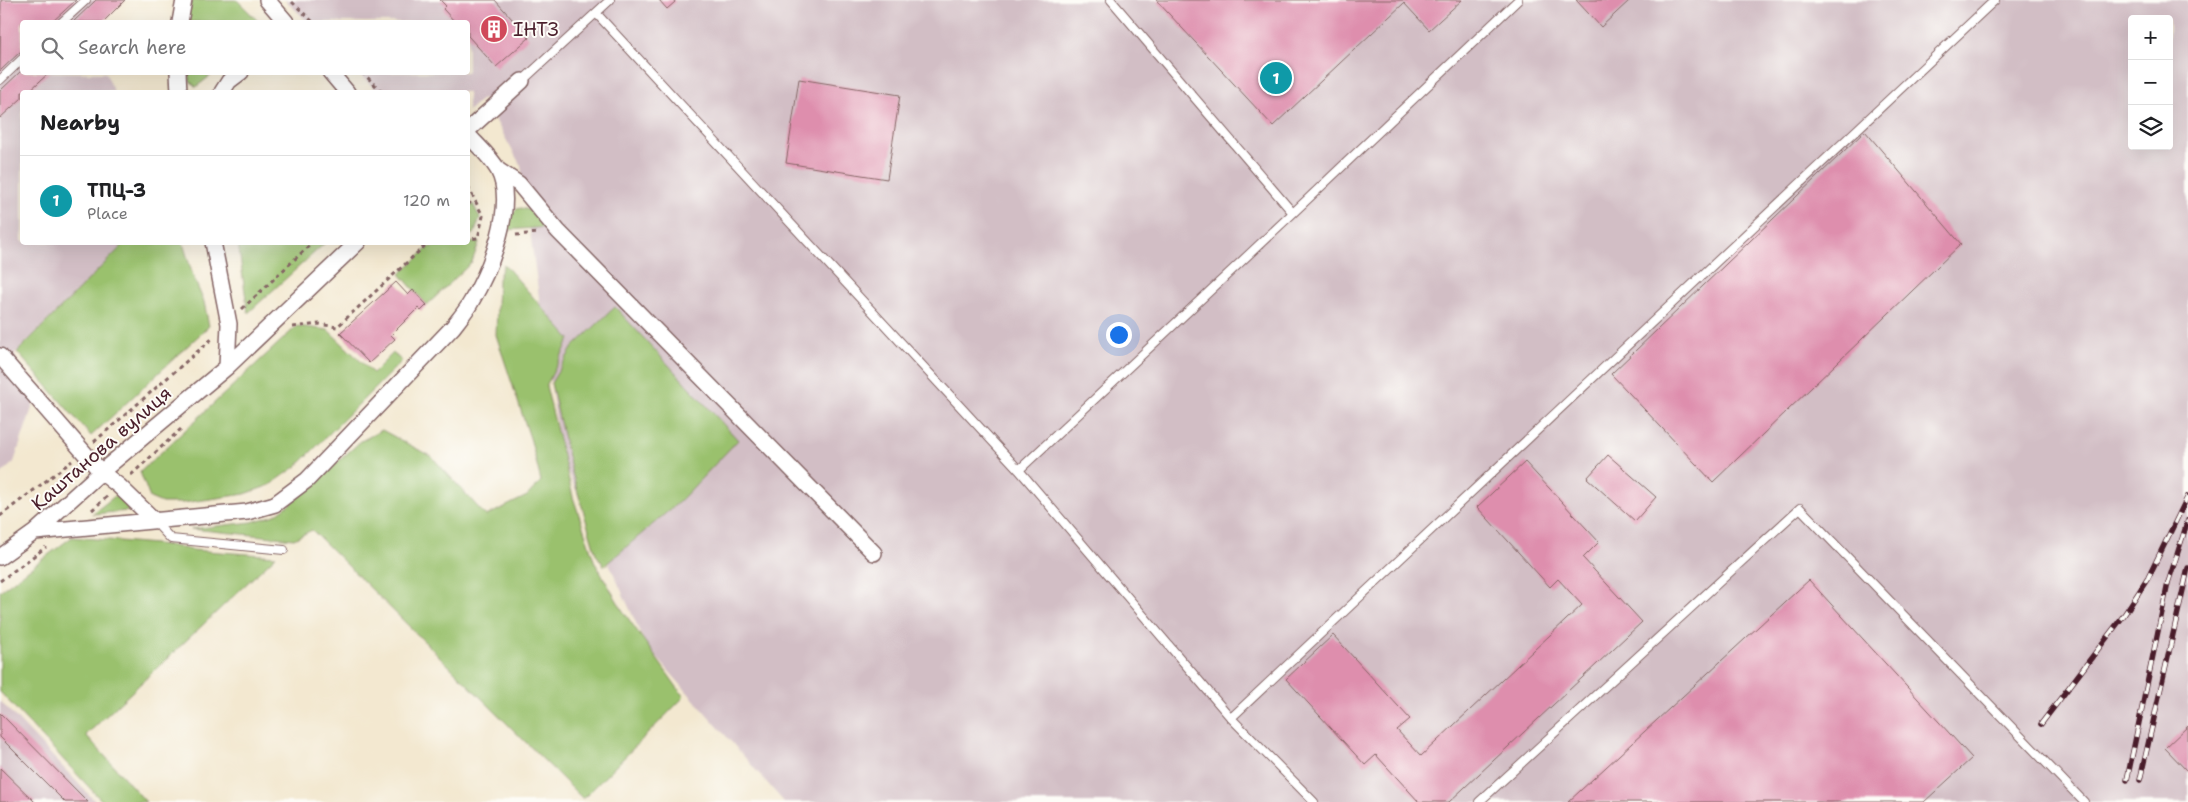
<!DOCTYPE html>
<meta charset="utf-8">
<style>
body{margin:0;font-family:"Shantell Sans",sans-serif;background:#f2f2f2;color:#202124}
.controls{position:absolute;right:15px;top:15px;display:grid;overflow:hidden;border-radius:5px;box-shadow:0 5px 20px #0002}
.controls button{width:45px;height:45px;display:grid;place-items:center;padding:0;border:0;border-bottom:1px solid #e0e0e0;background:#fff;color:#202124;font:25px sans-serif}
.you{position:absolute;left:1118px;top:334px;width:18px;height:18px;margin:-12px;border:4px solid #fff;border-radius:50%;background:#1a73e8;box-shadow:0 0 0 8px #1a73e833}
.badge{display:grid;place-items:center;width:32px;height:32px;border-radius:50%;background:#d1495b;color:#fff;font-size:16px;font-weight:700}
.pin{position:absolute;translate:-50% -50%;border:2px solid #fff;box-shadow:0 1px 5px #0006}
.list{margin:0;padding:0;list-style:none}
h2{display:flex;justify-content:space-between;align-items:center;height:65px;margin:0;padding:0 20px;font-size:21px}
h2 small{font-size:16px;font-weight:400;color:#757577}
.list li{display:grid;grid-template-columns:32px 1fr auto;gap:15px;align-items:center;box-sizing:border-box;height:90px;padding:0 20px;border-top:1px solid #e0e0e0}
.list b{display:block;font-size:19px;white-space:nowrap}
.list p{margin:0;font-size:16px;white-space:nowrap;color:#757577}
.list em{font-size:16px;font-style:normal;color:#757577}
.icon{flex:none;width:28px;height:28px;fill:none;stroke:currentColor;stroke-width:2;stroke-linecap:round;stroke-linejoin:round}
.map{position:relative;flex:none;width:2188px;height:802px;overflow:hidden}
.search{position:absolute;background:#fff;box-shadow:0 5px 20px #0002;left:20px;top:20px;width:450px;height:55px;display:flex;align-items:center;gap:12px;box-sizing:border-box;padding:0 18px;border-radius:5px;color:#757577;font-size:19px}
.panel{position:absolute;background:#fff;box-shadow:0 5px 20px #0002;left:20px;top:90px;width:450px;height:155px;border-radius:5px}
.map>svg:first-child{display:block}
.industrial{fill:#d2bec5;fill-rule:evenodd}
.green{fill:#9ac16d;stroke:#72704c}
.building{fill:#de8ead}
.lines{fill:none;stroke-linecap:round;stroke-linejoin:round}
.service-casing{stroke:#856565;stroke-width:10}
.minor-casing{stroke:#856565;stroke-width:18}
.path{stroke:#856565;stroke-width:3;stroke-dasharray:4 4;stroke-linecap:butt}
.service{stroke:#fff;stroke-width:8}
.minor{stroke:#fff;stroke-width:15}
.rail-casing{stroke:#4a1f2b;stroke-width:5.5}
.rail{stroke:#fdfcf7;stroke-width:4;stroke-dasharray:11;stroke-linecap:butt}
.labels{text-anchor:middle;stroke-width:4;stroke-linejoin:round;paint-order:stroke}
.poi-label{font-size:19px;fill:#4a1f2b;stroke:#fdfcf7;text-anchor:start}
.street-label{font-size:19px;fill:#4a1f2b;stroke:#fdfcf7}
</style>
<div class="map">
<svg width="2188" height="802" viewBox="0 0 2188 802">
<rect width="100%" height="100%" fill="#fdfcf7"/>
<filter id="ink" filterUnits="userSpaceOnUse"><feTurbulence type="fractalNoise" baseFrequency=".02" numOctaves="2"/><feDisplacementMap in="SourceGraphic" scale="10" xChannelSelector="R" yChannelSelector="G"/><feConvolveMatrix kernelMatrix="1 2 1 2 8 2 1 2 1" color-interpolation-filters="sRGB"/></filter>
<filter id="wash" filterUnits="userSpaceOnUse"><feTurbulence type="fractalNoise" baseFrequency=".0096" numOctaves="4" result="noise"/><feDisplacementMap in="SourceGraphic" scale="20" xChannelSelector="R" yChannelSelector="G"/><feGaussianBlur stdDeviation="1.12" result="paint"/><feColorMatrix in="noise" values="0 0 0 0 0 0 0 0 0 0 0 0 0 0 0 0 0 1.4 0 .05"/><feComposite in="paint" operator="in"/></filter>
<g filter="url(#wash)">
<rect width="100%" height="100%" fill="#f3e8d0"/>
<path class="industrial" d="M 0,0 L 125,0 L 103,22 L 22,22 L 22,72 L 106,73 L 114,92 L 22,92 L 22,242 L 126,243 L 14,354 L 34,402 L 14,462 L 0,475 Z
M 285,0 L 2188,0 L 2188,802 L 784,802 L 646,645 L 561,457 L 521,166 L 483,98 L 468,111 L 468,92 L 378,92 L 358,73 L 468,72 L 468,22 L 308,22 ZM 2132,19 L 2169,19 L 2169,146 L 2132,146 Z
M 0,701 L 96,802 L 0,802 Z"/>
<path class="green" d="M 193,0 L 237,0 L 259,22 L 188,22 L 189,10 Z
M 189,73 L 189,72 L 214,73 L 196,87 L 189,80 Z
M 473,204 L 480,218 L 474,234 L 468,235 L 468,209 Z
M 521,208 L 529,210 L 547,227 L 507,230 L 513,213 L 517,209 Z
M 479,242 L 472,262 L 427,305 L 400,274 L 429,247 Z
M 125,243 L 183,243 L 193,276 L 204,302 L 209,326 L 91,436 L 17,352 Z
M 238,243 L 238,242 L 325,243 L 248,313 Z
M 504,264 L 570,339 L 546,386 L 573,497 L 595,563 L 623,611 L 684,697 L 583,799 L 312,530 L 294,539 L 191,529 L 252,522 L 275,515 L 293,502 L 361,441 L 382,430 L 432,457 L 486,516 L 527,496 L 541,481 L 531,441 L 496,335 L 498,279 Z
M 615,307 L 738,440 L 680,501 L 604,566 L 596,554 L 571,469 L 551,383 L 573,347 Z
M 297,326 L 328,330 L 373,373 L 393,353 L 402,361 L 297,466 L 270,485 L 245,494 L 183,503 L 162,503 L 150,498 L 140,472 Z
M 115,496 L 124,501 L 129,511 L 92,514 Z
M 72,537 L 168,545 L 192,550 L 276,556 L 86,735 L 146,802 L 103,802 L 0,692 L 0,591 Z"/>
<g id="blocks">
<path class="building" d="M 1,0 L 76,0 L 52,22 L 22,22 L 22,50 L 0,71 Z
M 96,0 L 125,0 L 103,22 L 73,22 Z
M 440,0 L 495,0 L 529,38 L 496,67 L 468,36 L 468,22 L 455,22 L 443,9 L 446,6 Z
M 659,0 L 674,0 L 675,2 L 667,9 Z
M 1156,0 L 1462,0 L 1429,30 L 1404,3 L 1273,126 Z
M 1576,0 L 1630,0 L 1601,27 Z
M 22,70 L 22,72 L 50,72 L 28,92 L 22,92 L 22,98 L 0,118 L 0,91 Z
M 799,79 L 900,95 L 887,179 L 786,163 Z
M 1865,131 L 1961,244 L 1713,482 L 1611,374 Z
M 396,282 L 408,295 L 413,290 L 427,305 L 421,311 L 418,308 L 391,335 L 395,339 L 369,363 L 340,333 Z
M 1608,455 L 1656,497 L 1635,521 L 1587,478 Z
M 1525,462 L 1599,542 L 1583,558 L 1642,622 L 1449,802 L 1419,802 L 1376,755 L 1365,765 L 1286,679 L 1333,635 L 1410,719 L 1397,730 L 1421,756 L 1582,605 L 1558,579 L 1550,587 L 1477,507 Z
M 1809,580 L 1972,758 L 1924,802 L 1568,802 Z
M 0,713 L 88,802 L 65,802 L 0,737 Z
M 2188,726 L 2188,772 L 2165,748 Z
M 0,768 L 35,802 L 0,802 Z"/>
</g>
</g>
<g filter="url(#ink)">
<use href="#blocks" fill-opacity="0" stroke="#856565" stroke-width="1"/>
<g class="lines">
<g class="service-casing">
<path id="service" d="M 596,13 L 1019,470 L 1231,718 L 1314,802
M 62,22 L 86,0
M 0,80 L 22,59
M 522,81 L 610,0
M 1293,213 L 1518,0
M 1019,470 L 1293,213 L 1111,0
M 155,522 L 171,539 L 284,550
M 1231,718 L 1995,0
M 1479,802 L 1800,508 L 2084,802"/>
</g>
<g class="minor-casing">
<path id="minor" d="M 267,0 L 286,22
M 180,22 L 184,0
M 178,72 L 179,92
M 330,72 L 347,92
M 222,92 L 229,81 L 241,72
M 468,130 L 522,81
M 498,170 L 519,184 L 558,231 L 874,553
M 213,242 L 229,324 L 227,367
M 0,356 L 101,472 L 119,486 L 154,520
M 35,532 L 247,512 L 275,504 L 307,480 L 453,327 C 459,319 466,311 471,302 C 490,270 517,205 498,170 C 490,156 478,146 468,135
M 0,557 L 35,532 L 101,472 L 227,367 L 358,242"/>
</g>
<path class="path" d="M 292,2 L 313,22
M 362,72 L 382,92
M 468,187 L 483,216 L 478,238 L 468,239
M 468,205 L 473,199
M 516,235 L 539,233
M 242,309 L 313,242
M 293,327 L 319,324 L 337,327 L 429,242
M 94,442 L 213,338
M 131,475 L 181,429
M 92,510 L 108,496
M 0,516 L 72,461
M 0,581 L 46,547"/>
<use href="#service" class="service"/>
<use href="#minor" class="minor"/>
<g class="rail-casing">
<path id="rail" d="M 2041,724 L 2124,615 L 2148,578 L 2188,496
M 2127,780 L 2168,583 L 2188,520
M 2140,780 L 2188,568"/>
</g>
<use href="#rail" class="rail"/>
</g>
</g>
<defs>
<g id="building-disc" transform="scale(1.4375)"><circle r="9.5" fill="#d1495b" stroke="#fdfcf7"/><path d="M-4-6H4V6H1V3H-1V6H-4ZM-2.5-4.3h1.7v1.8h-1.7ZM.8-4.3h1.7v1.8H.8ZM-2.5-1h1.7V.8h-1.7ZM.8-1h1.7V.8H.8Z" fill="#fff"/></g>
</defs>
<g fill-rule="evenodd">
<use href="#building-disc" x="494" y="29"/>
</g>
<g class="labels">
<g class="poi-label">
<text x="513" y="36">ІНТЗ</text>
</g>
<g class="street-label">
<text transform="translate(101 448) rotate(-41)" y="7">Каштанова вулиця</text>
</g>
</g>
</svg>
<div class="controls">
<button>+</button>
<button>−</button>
<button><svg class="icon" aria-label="layers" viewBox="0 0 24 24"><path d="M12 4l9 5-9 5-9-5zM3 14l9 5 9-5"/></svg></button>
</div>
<div class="you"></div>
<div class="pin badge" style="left:1276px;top:78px;background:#0f9aa8">1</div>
<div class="search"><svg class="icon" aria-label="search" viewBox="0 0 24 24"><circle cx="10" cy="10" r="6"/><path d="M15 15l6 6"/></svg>Search here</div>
<section class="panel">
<h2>Nearby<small></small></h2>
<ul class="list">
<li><span class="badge" style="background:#0f9aa8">1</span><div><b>ТПЦ-3</b><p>Place</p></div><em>120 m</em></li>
</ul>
</section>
</div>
